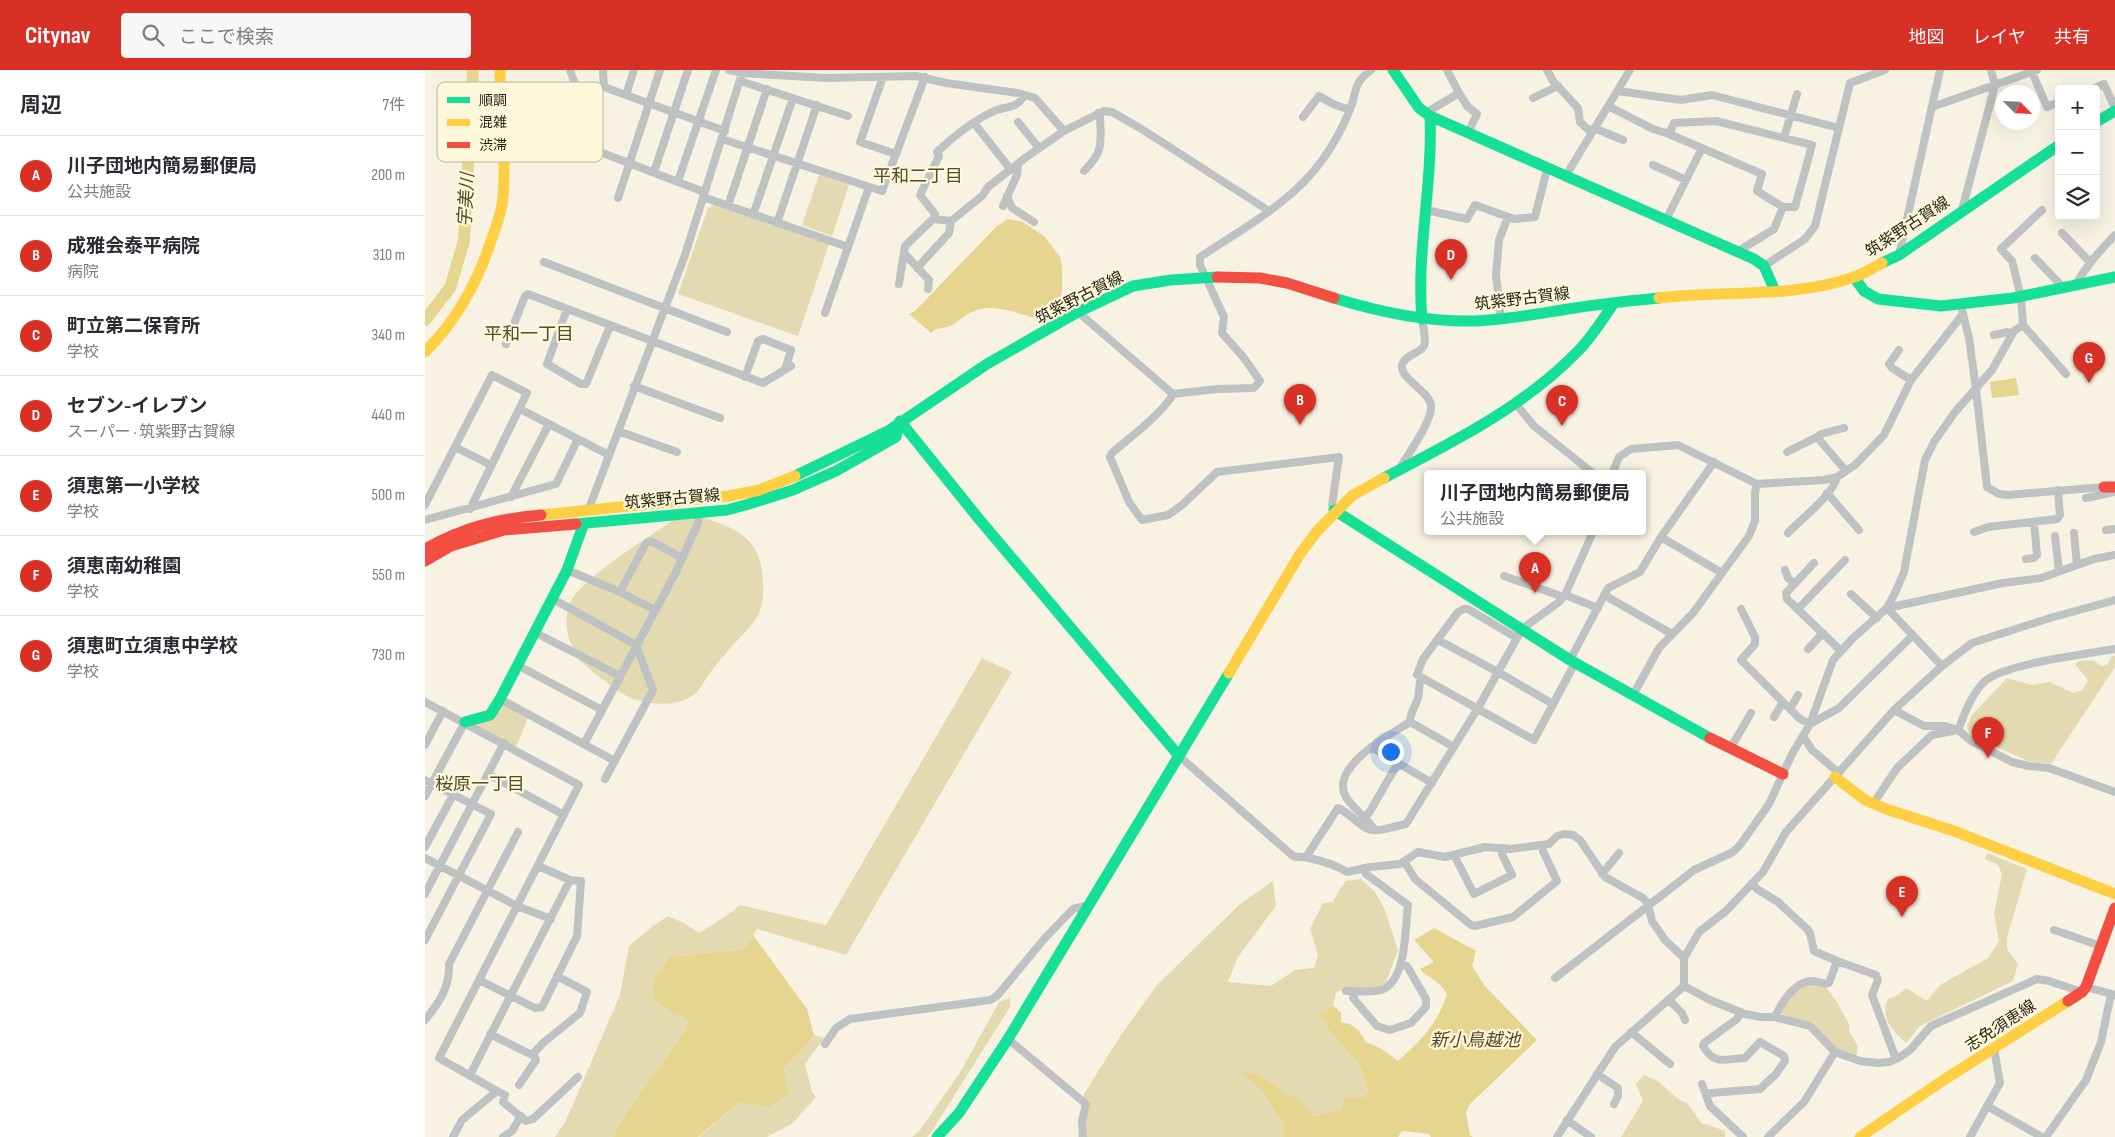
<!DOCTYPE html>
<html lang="ja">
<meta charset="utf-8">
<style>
body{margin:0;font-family:"Sofia Sans Condensed","Noto Sans JP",sans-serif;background:#f7f7f7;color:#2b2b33}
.controls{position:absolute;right:15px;top:15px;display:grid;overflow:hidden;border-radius:5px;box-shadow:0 5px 20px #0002}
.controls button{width:45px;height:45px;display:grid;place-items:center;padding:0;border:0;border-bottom:1px solid #e1e1e2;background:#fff;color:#2b2b33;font:25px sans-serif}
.compass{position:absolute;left:1570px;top:15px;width:45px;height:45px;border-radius:50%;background:#fff;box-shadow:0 5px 20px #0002;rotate:114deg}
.you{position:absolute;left:965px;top:681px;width:18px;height:18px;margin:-12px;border:4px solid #fff;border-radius:50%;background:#1a73e8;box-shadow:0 0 0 8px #1a73e833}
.badge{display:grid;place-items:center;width:32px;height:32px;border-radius:50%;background:#d93025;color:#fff;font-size:16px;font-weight:700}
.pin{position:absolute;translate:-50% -41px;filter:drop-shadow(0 1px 2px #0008)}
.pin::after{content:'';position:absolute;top:26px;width:18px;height:15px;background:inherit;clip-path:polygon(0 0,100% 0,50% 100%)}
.popup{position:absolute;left:999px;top:400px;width:222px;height:65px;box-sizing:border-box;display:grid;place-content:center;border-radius:5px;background:#fff;filter:drop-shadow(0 1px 4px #0005);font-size:16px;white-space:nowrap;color:#7c7c81}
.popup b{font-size:19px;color:#2b2b33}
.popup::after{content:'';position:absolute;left:50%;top:100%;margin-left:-10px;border:10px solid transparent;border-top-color:#fff}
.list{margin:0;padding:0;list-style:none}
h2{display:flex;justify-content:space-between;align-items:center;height:65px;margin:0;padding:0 20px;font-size:21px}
h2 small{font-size:16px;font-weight:400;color:#7c7c81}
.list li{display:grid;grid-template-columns:32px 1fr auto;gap:15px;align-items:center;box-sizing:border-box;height:80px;padding:0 20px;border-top:1px solid #e1e1e2}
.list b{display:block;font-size:19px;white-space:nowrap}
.list p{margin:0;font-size:16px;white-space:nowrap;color:#7c7c81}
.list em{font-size:16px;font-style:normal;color:#7c7c81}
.icon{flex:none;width:28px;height:28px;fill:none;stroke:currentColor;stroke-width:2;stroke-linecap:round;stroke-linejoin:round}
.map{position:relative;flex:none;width:1690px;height:1067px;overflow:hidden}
header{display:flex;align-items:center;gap:30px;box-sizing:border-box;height:70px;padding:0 25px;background:#d93025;color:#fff}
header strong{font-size:24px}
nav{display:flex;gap:28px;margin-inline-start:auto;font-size:18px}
.search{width:350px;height:45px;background:#f7f7f7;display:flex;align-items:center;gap:12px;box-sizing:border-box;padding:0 18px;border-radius:5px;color:#7c7c81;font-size:19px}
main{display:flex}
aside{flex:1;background:#fff}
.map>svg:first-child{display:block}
.green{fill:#e4dab2}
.water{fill:#e6d58f}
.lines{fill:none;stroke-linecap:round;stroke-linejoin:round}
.river{stroke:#e6d58f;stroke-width:12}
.street{stroke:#bfc2c3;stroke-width:8}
.fast{stroke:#16e098;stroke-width:11}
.slow{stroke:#ffcf43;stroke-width:11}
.jam{stroke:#f24e42;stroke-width:11}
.labels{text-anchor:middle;stroke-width:4.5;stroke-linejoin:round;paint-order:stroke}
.street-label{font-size:16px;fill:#221f11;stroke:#fff7da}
.neighbourhood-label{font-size:18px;fill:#534c2c;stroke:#fff7da}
.water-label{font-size:18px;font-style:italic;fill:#524821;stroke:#fff7da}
.key{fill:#fff7da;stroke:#bdb69e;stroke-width:1}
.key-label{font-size:14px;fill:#221f11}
</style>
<header>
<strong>Citynav</strong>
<div class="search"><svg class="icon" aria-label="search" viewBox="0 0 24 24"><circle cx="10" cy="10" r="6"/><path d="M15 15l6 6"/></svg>ここで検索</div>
<nav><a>地図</a><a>レイヤ</a><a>共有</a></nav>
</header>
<main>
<aside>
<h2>周辺<small>7件</small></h2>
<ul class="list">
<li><span class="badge">A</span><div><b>川子団地内簡易郵便局</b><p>公共施設</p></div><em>200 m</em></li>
<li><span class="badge">B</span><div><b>成雅会泰平病院</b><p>病院</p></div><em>310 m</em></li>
<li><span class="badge">C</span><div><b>町立第二保育所</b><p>学校</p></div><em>340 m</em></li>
<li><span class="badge">D</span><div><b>セブン-イレブン</b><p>スーパー · 筑紫野古賀線</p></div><em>440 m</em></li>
<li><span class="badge">E</span><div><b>須恵第一小学校</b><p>学校</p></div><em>500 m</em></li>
<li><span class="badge">F</span><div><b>須恵南幼稚園</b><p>学校</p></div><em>550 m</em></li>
<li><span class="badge">G</span><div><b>須恵町立須恵中学校</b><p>学校</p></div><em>730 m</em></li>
</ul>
</aside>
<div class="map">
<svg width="1690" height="1067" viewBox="0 0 1690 1067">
<rect width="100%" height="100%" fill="#f7f2e2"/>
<path class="green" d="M 394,105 L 424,115 L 407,166 L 377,155 Z
M 290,135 L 404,174 L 373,266 L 253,224 L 283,138 Z
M 267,444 C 306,456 338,465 338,513 C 339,522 338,534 334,543 C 327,558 313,568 303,581 C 297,588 290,596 284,604 C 280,610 276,618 271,623 C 253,638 226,635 206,628 C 196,625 158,595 152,587 C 149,583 148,577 146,573 C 139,559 140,539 149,526 C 170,499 222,469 251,448 Z
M 1687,586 L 1690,586 L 1690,597 L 1626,694 L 1603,691 L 1545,665 L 1542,656 L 1546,646 L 1582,608 L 1607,615 L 1625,612 L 1648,623 L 1658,620 L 1663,610 L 1650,594 L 1654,591 L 1668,590 L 1676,596 L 1682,595 Z
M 557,588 L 587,602 L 421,885 L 332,859 L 321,876 L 311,880 L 244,887 C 229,905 228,911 233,933 L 262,950 L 261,960 L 202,1041 L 188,1067 L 130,1067 L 139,1054 L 149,1032 L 195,925 L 204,876 L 228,856 L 243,846 L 259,853 L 274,863 L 301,846 L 315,835 L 401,855 Z
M 79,634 L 103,648 L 91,677 L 50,655 Z
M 1562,783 L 1602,799 L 1582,868 L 1582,879 L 1593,894 L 1588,911 L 1495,956 L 1481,973 C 1467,960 1455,949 1463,929 L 1473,925 L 1481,918 L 1502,931 L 1515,915 L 1563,888 L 1574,871 L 1569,844 L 1577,804 L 1573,795 L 1560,789 Z
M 936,809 L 950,822 L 960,840 L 973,880 L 960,915 L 951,920 L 930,917 L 911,922 L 908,935 L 899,943 L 894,941 L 903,959 L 936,997 L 943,1021 L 939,1027 L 920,1028 L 916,1040 L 887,1046 L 880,1035 L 817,1001 L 837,1021 L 859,1056 L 858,1067 L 653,1067 L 659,1024 L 696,965 L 732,915 L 815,834 L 848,811 L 851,836 L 813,887 L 803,912 L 846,916 L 870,900 L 889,898 L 893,885 L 885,859 L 898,833 L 908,832 L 914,820 L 921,811 Z
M 1384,914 L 1400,916 L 1412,932 L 1424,954 L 1424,961 L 1433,976 L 1431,987 L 1414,981 L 1388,954 L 1358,945 L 1355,942 L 1371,921 Z
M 585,928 L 585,937 L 505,1064 L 502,1067 L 487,1067 L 495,1060 L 536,1001 L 574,932 Z
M 389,965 L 399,968 L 380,994 L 387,1022 L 391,1027 L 368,1053 L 342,1067 L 274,1067 L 315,1032 L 343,1038 L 359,999 Z
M 1219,1005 L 1233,1011 L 1252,1028 L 1263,1034 L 1277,1054 L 1281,1054 L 1300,1061 L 1300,1067 L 1196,1067 L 1218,1031 L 1211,1014 Z"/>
<path class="water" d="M 583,149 L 598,152 L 619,166 L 635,187 L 637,196 L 637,221 L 635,229 L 623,250 L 620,251 C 599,246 568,231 547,242 C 540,245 534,251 527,255 C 520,259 513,256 506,263 L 484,244 L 490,241 L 572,156 Z
M 1591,308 L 1594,325 L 1567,328 L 1565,312 Z
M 1009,858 L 1051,881 L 1047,896 L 1059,915 L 1112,970 L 1045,1034 L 1041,1042 L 1045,1065 L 1048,1067 L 1006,1067 L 1004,1064 L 977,1061 L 973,1067 L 858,1067 L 859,1056 L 837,1021 L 815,1001 L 831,1004 L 881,1035 L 887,1046 L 916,1040 L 920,1028 L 939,1027 L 943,1021 L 936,997 L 903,959 L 893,941 L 899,943 L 908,935 L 916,943 L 916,952 L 925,954 L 934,961 L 941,972 L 957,979 L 973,991 C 996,970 1012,955 1022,924 C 1014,910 1006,910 995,899 L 1009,892 L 989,870 Z
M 328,865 L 382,939 L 389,965 L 359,999 L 363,1024 L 343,1038 L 315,1032 L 273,1067 L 188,1067 L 202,1041 L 261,960 L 262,950 C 253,944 242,940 234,934 C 218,921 235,898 244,887 L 311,880 L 321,876 Z"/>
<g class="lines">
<path class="river" d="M 0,250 L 25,218 L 39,171 L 48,0"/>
<path class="street" d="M 145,0 L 162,48 L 167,74 L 170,80 L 279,122
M 178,0 L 179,17 L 300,61
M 304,0 L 317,3 L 401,8 L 491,6 L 521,13 L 593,23 L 610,28 L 639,61
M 1122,0 L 1128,11 L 1153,38 L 1155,52 L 1166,62
M 1607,2 L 1622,37 L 1634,32
M 458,7 L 435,72 L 471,84
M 315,11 L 423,46
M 1668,19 L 1679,14 L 1690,38
M 1193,21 L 1256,30 L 1287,25 L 1414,58
M 1034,23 L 1043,37 L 1052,44 L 1043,63
M 201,25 L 209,0
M 1108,28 L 1133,16
M 1183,36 L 1228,59 L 1244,64 L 1249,53 L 1291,51 L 1387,75 L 1370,137 L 1358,137 L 1349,159 L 1315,180
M 1507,37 L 1612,0
M 1001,43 L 1034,23 L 1022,0
M 878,47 L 894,26 L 908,34 L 925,40
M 593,52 L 614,78
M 549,53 L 586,100
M 1169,58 L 1198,70
M 1244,64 L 1337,104 L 1332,121 L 1358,137
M 1359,68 L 1372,24
M 297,69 L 457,121 L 500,7
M 1228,95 L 1261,110
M 659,101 C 679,81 676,74 675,46 L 673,43
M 229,102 L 263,0
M 1140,107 L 1205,0
M 253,111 L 291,0
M 582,126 L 587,138 L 609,152
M 278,127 L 423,177
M 193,128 L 235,0
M 303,136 L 342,19
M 578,136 L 592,105 L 593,94
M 1001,140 L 1042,149 L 1050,135 L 1089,149 L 1110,147 L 1122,99
M 1537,140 L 1570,15 L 1566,0
M 1617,140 L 1576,179 L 1587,191 L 1596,227 L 1598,255 L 1641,304
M 328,145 L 368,28
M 508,149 L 510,144 L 495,125 L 514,86 L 512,82 C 529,66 548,51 569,41 C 581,36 593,39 599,25
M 1241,150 L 1277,78
M 352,153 L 392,35
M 1637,163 L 1665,192
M 479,183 L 504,210 L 503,219
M 1474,185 L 1515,0
M 1610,188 L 1634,213 L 1636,218
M 119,192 L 302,262
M 1339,196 L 1380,169 L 1390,156 L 1425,13 L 1460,0
M 492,198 L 524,163 L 526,151
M 474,214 L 480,176 L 508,149 L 526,151 L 557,126 L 563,117 L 600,88 L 639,61 L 679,41 L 687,42 L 715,58 L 844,141
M 1651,215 C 1661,195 1675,181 1690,165
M 142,239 L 122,294 L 156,314 L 161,314 L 185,256
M 1537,240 L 1544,268 L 1551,319 L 1562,417 L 1574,424 L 1583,425 L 1679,417
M 653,242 L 748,324 L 792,319 L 829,318 L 835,311 L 819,288 L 797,263 L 799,247 L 775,195 L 775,187 C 817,159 868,132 898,89 C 908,75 917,59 924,42 C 933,22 926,15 946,0
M 400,243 L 444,117
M 1076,249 L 1071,205 L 1074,170 L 1083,147
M 1569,265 L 1582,262 L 1587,265
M 81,274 L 100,226 L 103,224 L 338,313 L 366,296
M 1474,280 L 1464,294 L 1467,298 L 1486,310
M 320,307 L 333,271 L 338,269 L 366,280 L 360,300
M 209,316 L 295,348
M 748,324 C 738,343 704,368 687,383 L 685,387 L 704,432 L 717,450 L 743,445 L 757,435 L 792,402 L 914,387 L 907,435 L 909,440
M 1090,333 L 1109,356 L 1169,404
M 95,339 L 184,385
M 193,361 L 252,382
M 1392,367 L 1396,364 L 1419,358
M 30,377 L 66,395
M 1362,382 L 1392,367 L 1421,401
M 974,400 C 982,385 1008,351 1006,335 C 1004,321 974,308 977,295 C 980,283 1000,284 1000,271 C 1000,264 998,256 997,249
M 1187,404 L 1194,387 L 1206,379 L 1253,375 L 1332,414 L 1399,410 L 1412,407 L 1430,395 L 1459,365 L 1486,310 L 1538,244
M 1402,423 L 1434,460
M 86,427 L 124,354
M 1661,428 L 1690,422
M 0,435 L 67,305 L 102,323 L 45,439
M 163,441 L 260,185 L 318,0
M 0,450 L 131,414 L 153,369
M 1681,460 L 1690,459
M 1549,462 L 1563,457 L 1632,449 L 1635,445 L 1633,420
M 1363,463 C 1376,449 1408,425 1412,407
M 1649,463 L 1652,495
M 1630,466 L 1634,501
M 1236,467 L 1297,503
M 1601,489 L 1609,488 L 1612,485 L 1609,452
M 1389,493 L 1361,523 L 1362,529 L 1415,580
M 142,500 L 195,522 L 230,540
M 1360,500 L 1363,508 L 1370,514
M 1079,506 L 1133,525 L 1136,529
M 195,522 L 221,473 L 226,471 L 257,488
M 1426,524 L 1452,548
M 1140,525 L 1173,538
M 1179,525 L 1247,564
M 128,529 L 211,575 L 228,620 L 180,709
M 1462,538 L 1578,513 L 1616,508 L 1669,489 L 1690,485
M 1462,538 L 1517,596
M 1316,539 L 1330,567 L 1330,574 L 1316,590 L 1375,649 L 1385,654 L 1414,638 L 1488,565
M 1373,539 L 1420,490
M 111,563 L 195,606
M 1092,568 L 1043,539 L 1039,539 L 1033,542 L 998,589 L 992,605 L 1109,670 L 1150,593
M 1013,570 L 1073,602 L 1128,634
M 1383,579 L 1398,563
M 1145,590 L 1183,518 L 1215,502 L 1236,467 L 1289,392
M 94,596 L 177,640
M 1208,625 L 1234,578 L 1268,543 L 1324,466 L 1330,451 L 1330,423 L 1332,414
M 75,629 L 190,691
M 0,632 L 154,715 L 14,988 L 72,1021 L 37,1050 L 28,1067
M 1365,639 L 1373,625
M 1469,640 L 1499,656 L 1520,656 L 1533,660 L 1546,671 L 1587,692 L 1604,696 L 1624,698 L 1690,722
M 1349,647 L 1358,632
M 985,652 C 985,643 990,637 993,628 C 995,621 993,616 996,608
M 1378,666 L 1387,680 L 1414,703
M 159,674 L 251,502 L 273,453 L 274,442
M 0,675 L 18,641
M 946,677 L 1007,713
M 1305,679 L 1326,643
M 754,686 L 868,786 C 874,788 878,786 884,788 C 897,791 911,795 922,802 L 945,797 L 975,794 L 993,782 L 1020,787 L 1060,777 L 1086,779 L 1124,774 L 1132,766 L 1139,764 L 1148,765 L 1155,770 L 1180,807 L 1218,828 L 1223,834 L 1227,851 L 1240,870 L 1259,888
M 63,704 L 139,745
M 0,710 L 66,744 L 0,870
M 0,726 L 40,652
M 1448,734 L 1472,698 L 1507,665 L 1533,660 C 1540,643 1546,625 1559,612 C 1577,594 1662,584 1690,579
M 940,746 L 944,743 L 973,693
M 950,760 C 943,749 924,735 920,725 C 906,696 966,664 985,652 L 1029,677
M 0,777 L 28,725
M 1029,785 L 1049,824 L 1087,805 L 1077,784 L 1079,778
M 881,787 L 913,738 C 924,743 929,750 939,757 C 949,765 969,756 981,754 L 1053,638 L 1097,559 L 1134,532 L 1140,525 L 1168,462
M 0,788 L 92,836 L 126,849
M 979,791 L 990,809 L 1046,855 L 1050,856 L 1088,847 L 1132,811 L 1118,781 L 1118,775
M 1177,804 L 1194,783
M 1327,813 L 1332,819 L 1353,832 L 1382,859 L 1385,863 L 1389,881 L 1412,891 L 1404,913 C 1397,915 1394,911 1388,911 C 1370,911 1357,932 1350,947
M 0,824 L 79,673
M 1629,860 L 1676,876
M 1412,891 L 1451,905 L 1453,910 L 1447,925 L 1471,989
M 1130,908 L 1259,808 L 1269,800 L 1308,782 L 1315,775 L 1344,734 L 1367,684 L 1385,654 L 1408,590 L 1428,568 L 1462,538 L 1470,523 L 1479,502 L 1500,390 L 1509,372 L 1530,342 L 1567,300 L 1589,261 L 1598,255
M 54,910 L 110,938 L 117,937 L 152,866 L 156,811 L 145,810 L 113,796
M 1259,916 L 1259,888 L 1274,862 L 1301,841 L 1338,802 L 1361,762 L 1469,640 L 1517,596 L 1547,573 L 1625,548 L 1690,530
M 1259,916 L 1285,930 L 1320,944 L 1336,947 L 1350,947 L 1385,956 L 1410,982 L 1435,991 L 1453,993 L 1464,992 L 1475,987 L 1485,980 L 1506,956 L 1612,909 L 1624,911 L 1657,922
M 1661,917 L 1690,925
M 921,921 C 932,921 946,923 956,920 C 982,912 980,857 983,835 L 941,804 L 939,798
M 931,921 L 928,928 L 952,956 L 965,960 L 986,953 L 1001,937 L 1001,929 L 982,896 L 976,895
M 1245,931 L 1257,943 L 1260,950
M 0,950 C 14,933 25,917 24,894 L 93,762
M 1206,962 L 1245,994
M 65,964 L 107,985 L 118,973 L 155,943 L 162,922 L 132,906
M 583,969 L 661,1034 L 657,1051 L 658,1067
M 400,974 L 411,958 L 425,949 L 565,930 L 572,926 L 620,868 L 648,839 L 664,835
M 1172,1004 L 1193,1018 L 1193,1026 L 1189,1034
M 45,1005 L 145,810
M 1277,1014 L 1285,1036 L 1318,1067
M 94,1015 L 111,990 L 108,983
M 72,1021 L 80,1025 L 78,1032 L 101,1051 L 108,1049 L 153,1007
M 1281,1025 L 1286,1023 L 1335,1019 L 1351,1004 L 1360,991 L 1359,986 L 1335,972 L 1320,988 C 1299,989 1290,996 1278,976 L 1279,973 L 1312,949 L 1316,942
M 1562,1036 L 1617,1067
M 1142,1050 L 1166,1067
M 78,1067 L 87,1061 L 96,1046
M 1132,1067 L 1190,977 L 1259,916
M 1343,1067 L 1379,1032 L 1410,982
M 1545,1067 L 1575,1013 L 1569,978
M 1621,1067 L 1661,1010 L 1676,972 L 1686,924"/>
<path class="fast" d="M 968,0 L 994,38 L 1005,46 L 1329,189 L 1339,196 L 1350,221
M 1671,52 L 1690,41
M 1457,193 L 1474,185 L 1634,75
M 1429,207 L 1439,221 L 1453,229 L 1516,236 L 1588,228 L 1690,207
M 909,228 C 954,242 1000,252 1048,251 C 1080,250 1111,244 1143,239 C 1173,234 1203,231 1234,228
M 997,249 C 991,182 1008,114 1005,46
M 475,351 L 554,449 L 754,686
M 370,406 L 463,361 L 562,294 L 653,242 L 708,216 L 746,210 L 792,207
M 959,408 C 1028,372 1101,336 1155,279 C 1168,265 1178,249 1189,233
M 909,440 L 1145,590 L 1285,668
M 151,454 L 302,440 L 324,434 L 368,420 L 411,401 L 471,367 L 475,351
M 40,652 L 65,645 L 75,629 L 142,500 L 159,453
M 512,1067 L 534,1043 L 583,969 L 804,603"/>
<path class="slow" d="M 1234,228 C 1298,220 1367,229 1429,207 C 1438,204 1448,198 1457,193
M 0,282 C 32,250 52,214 66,171 C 71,157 77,142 78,127 C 82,85 75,42 75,0
M 116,445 L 304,426 L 334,420 L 370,406
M 804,603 L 875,484 L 893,460 L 928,425 L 959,408
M 1410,707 L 1440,730 L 1461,739 L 1529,761 L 1690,824
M 1435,1067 L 1517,1011 L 1643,931"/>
<path class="jam" d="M 792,207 L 835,208 L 862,213 L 909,228
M 1679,417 L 1690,417
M 0,479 C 39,457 72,449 116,445
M 0,491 L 26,476 L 79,460 L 151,454
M 1285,668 L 1358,704
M 1643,931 L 1657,922 L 1661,917 L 1690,838"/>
</g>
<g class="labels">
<g class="street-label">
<text transform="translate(1482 156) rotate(-33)" y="6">筑紫野古賀線</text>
<text transform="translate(654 227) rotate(-27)" y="6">筑紫野古賀線</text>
<text transform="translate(1097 228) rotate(-7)" y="6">筑紫野古賀線</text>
<text transform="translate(247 428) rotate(-5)" y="6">筑紫野古賀線</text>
<text transform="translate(1575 955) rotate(-33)" y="6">志免須恵線</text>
</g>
<g class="neighbourhood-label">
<text x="493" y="112">平和二丁目</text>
<text x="104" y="270">平和一丁目</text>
<text x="55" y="720">桜原一丁目</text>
</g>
<g class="water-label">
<text transform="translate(41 130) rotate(-87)" y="6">宇美川</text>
<text x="1050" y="976">新小鳥越池</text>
</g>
</g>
<rect x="12" y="12" width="166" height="80" rx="8" class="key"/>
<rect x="22" y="27" width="23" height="6" fill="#16e098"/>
<rect x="22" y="49" width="23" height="7" fill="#ffcf43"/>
<rect x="22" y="72" width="23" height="6" fill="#f24e42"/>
<g class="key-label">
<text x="54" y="35">順調</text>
<text x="54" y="57">混雑</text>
<text x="54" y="80">渋滞</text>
</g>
</svg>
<div class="controls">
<button>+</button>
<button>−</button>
<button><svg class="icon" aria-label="layers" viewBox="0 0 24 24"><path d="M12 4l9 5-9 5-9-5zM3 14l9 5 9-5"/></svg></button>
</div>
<svg class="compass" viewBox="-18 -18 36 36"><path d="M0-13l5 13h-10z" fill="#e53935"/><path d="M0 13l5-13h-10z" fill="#7c7c81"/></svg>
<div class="you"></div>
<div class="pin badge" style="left:1110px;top:523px">A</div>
<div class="popup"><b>川子団地内簡易郵便局</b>公共施設</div>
<div class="pin badge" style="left:875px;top:355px">B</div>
<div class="pin badge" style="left:1137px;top:356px">C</div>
<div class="pin badge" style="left:1026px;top:210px">D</div>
<div class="pin badge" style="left:1477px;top:847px">E</div>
<div class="pin badge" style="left:1563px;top:688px">F</div>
<div class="pin badge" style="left:1664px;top:313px">G</div>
</div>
</main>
